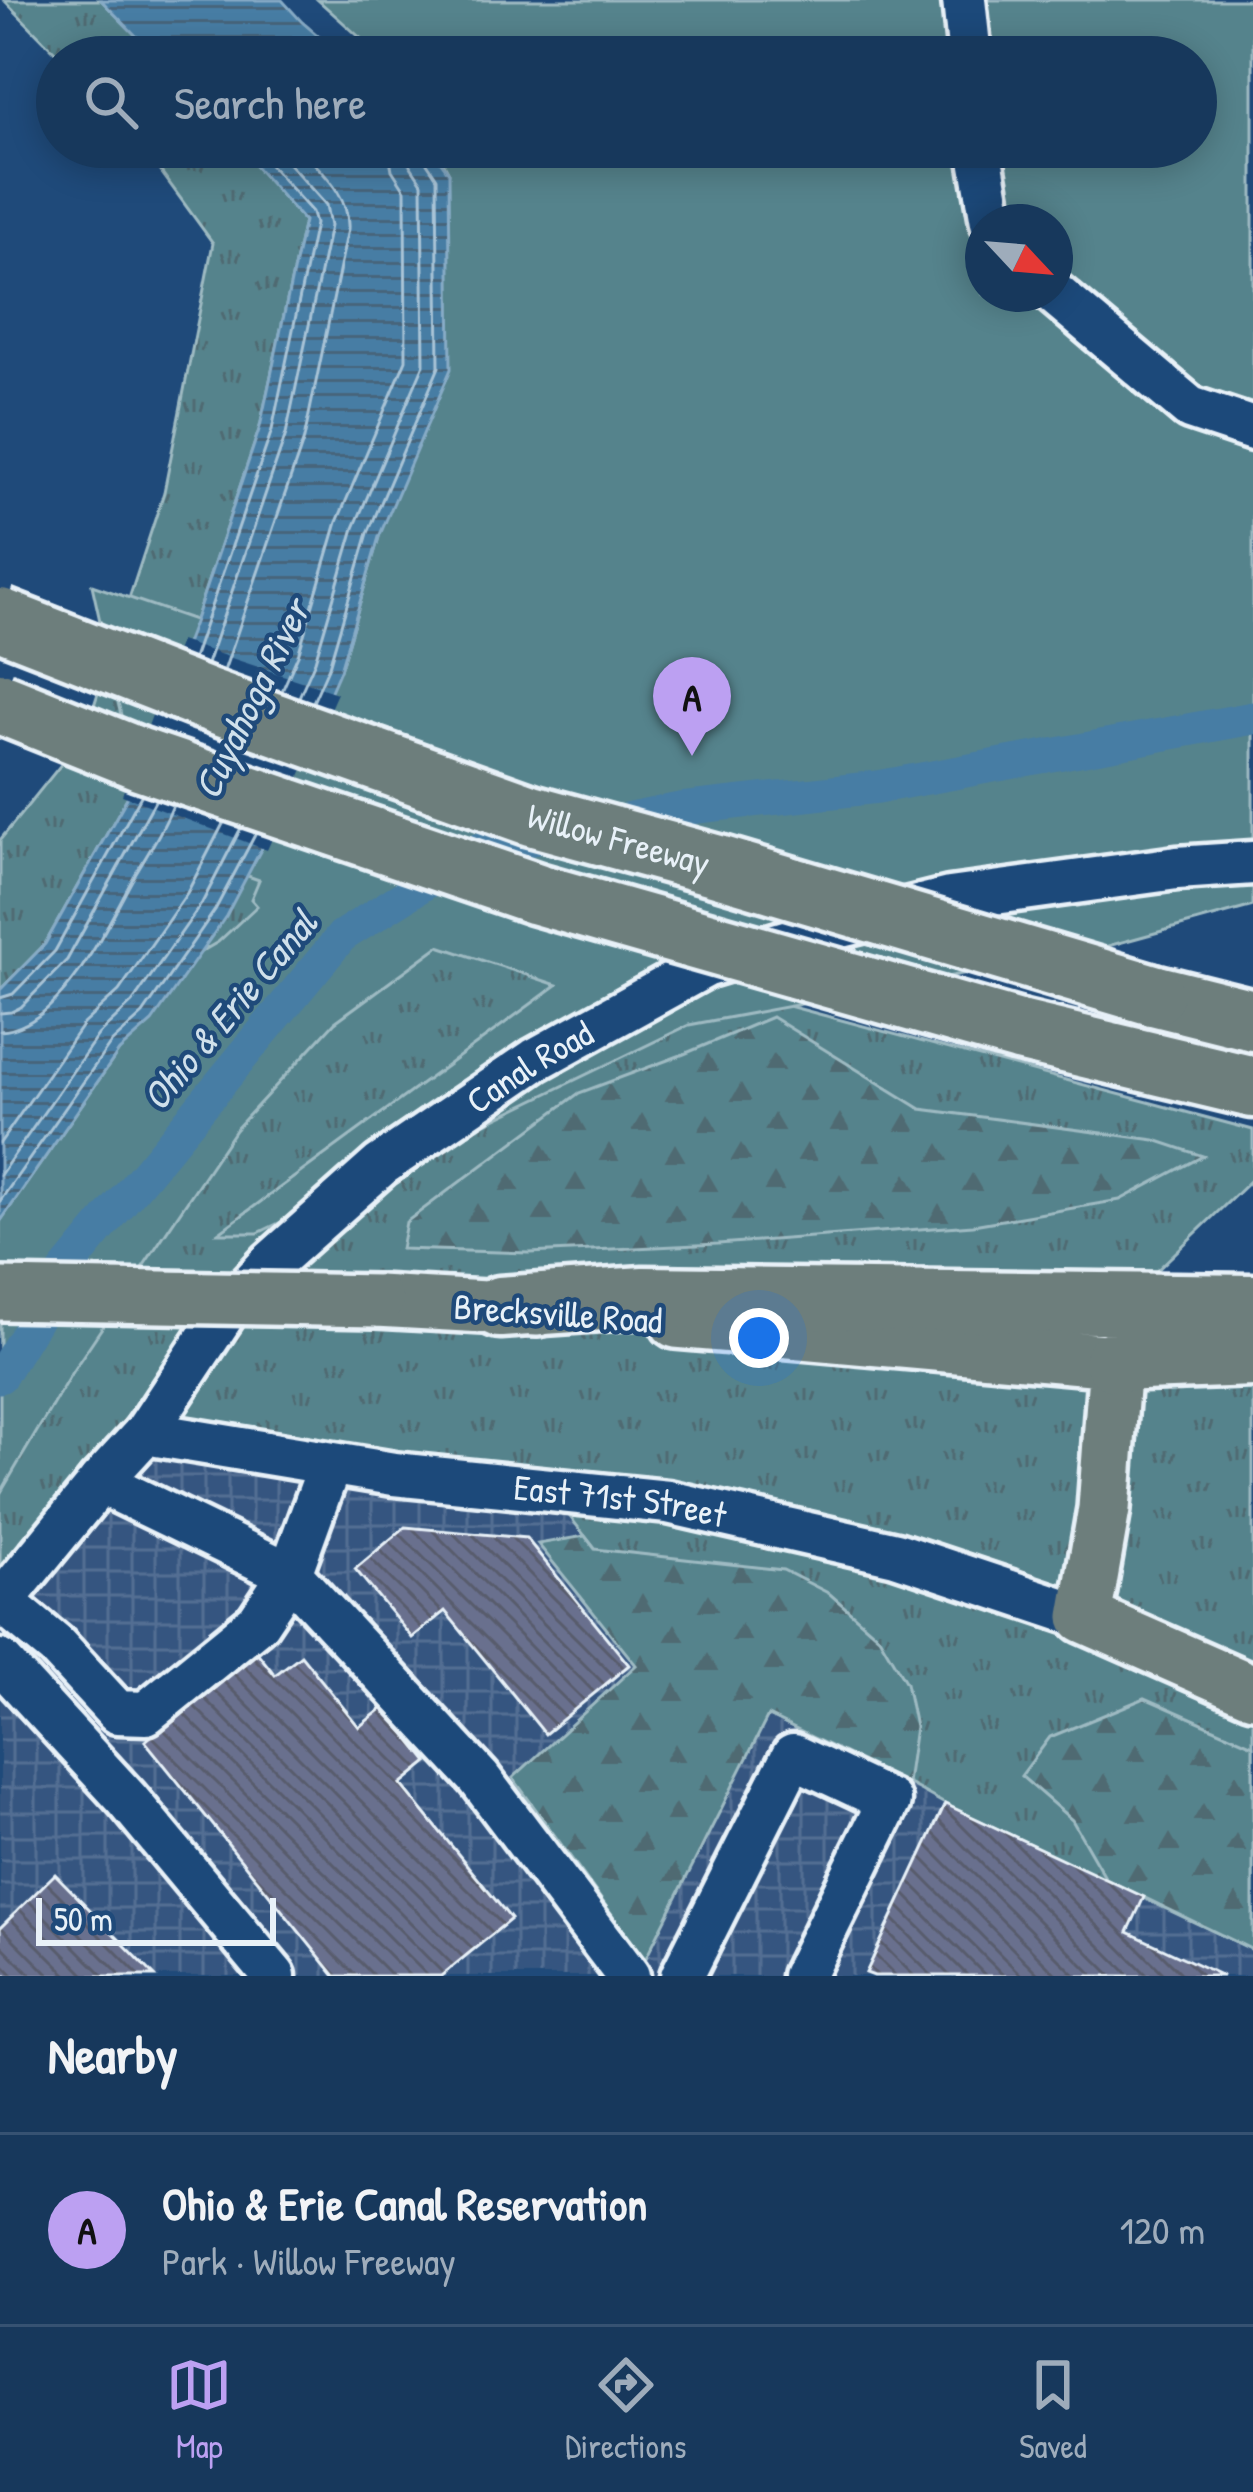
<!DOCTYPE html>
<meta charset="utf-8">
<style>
body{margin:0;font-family:"Patrick Hand",sans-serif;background:#244365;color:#f1f3f6}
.compass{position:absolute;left:965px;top:204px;width:108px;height:108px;border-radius:50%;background:#17385c;box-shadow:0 6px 30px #0003;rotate:116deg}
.scale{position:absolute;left:36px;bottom:30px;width:240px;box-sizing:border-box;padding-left:12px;border:6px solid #e8f1f8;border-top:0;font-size:33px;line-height:42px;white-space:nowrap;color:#e8f1f8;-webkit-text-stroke:9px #1f4a7a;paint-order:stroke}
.you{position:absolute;left:759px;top:1338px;width:42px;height:42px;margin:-30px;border:9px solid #fff;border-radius:50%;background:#1a73e8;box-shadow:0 0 0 18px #1a73e833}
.badge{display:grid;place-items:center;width:78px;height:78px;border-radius:50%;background:#bca0f2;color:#111;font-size:39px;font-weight:700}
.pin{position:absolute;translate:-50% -99px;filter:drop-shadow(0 3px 6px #0008)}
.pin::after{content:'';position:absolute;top:63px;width:42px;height:36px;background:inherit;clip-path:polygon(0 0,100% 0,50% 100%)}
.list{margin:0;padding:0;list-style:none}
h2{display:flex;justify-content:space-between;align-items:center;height:156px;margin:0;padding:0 48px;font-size:51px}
h2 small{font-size:39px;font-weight:400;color:#9eacbb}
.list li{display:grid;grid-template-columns:78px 1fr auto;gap:36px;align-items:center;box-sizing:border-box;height:192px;padding:0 48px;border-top:3px solid #365272}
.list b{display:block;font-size:45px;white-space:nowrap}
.list p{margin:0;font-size:39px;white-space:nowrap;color:#9eacbb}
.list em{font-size:39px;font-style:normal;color:#9eacbb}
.icon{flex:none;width:66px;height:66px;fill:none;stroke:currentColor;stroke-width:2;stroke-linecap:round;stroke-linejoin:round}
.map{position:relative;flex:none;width:1253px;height:1976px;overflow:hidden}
.search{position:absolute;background:#17385c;box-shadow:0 6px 30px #0003;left:36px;right:36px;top:36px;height:132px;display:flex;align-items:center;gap:30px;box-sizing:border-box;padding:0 42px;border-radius:66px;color:#9eacbb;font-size:45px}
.sheet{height:348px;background:#17385c}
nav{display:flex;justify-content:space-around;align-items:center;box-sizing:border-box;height:168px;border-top:3px solid #365272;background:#17385c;font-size:33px;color:#9eacbb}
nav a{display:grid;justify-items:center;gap:6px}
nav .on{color:#bca0f2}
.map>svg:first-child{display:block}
.industrial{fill:url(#industrial-grid)}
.grass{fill:url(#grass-tufts);stroke:#9ebac2;stroke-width:3}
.forest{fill:url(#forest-firs);stroke:#9ebac2;stroke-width:3}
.park{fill:#55838c;stroke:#9ebac2;stroke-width:3;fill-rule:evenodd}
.water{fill:url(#water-rules);stroke:#87abc6;stroke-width:3}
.pier{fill:#1f4a7a}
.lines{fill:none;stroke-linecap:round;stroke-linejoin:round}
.shore{stroke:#a8c3d6;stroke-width:3}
.canal{stroke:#477da4;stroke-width:33}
.building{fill:url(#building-back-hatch);stroke:#e8f1f8;stroke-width:3}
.minor-casing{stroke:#e8f1f8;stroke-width:51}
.major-casing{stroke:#e8f1f8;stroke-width:60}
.highway-casing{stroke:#e8f1f8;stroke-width:69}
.minor{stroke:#1f4a7a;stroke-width:42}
.major{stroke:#6d7e7c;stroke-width:51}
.highway{stroke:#6d7e7c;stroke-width:60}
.major-bridge-casing{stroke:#e8f1f8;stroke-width:60;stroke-linecap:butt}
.highway-bridge-casing{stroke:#e8f1f8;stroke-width:69;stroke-linecap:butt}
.major-bridge{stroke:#6d7e7c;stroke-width:51}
.highway-bridge{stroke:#6d7e7c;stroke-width:60}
.labels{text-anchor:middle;stroke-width:9;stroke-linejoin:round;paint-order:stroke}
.street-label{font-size:36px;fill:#e8f1f8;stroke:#1f4a7a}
.water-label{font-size:39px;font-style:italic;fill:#d0e0eb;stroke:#1f4a7a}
</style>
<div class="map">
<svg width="1253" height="1976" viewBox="0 0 1253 1976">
<defs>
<pattern id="industrial-grid" width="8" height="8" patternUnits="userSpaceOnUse" patternTransform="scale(3)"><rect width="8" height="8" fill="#355580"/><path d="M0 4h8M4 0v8" fill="none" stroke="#526e93"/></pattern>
<pattern id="grass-tufts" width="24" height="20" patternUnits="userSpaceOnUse" patternTransform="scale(3)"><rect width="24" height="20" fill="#55838c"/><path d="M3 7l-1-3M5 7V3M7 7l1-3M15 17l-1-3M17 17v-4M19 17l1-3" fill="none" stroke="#4f6b72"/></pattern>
<pattern id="forest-firs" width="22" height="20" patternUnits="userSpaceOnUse" patternTransform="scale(3)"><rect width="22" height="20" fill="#55838c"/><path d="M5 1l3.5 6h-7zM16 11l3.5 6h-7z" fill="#4f6b72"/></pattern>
<pattern id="water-rules" width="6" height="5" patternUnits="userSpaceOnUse" patternTransform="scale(3)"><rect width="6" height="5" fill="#477da4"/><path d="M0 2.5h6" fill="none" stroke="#47657c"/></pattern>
<pattern id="building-back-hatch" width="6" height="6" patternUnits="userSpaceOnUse" patternTransform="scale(3)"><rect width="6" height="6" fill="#69708e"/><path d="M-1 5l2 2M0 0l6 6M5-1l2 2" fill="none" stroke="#585c6c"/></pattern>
</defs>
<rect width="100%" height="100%" fill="#1f4a7a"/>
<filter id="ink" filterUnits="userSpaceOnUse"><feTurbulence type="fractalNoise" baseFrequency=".00833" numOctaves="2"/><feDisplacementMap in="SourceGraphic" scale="24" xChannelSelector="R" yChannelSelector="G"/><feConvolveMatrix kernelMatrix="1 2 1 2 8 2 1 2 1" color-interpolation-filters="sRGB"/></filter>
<g filter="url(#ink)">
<path class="industrial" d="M 145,1433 L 550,1490 L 700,1683 L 907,1783 L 945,1804 L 1253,1950 L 1253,1976 L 0,1976 L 0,1604 Z"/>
<path class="grass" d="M 4,0 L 101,0 L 157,57 L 60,57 Z
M 143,147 L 238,147 L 304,221 L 260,427 L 195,620 L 128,796 L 45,944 L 0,990 L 0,840 L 84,736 L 164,492 L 213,243 Z
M 268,836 L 684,978 L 1253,1130 L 1253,1178 L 1121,1305 L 644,1297 L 1253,1356 L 1253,1950 L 945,1804 L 907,1783 L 700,1683 L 549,1490 L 145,1433 L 0,1604 L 0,1197 Z"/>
<path class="forest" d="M 772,1017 L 921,1109 L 1155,1140 L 1203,1156 L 1120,1200 L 973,1225 L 718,1244 L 529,1253 L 401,1249 L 406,1222 L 579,1093 L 684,1054 Z
M 585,1536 L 595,1549 L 783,1570 L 830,1594 L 879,1637 L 906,1683 L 915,1727 L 907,1783 L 768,1716 L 645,1960 L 513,1778 L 636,1665 L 538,1544 Z
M 1145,1698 L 1253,1745 L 1253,1950 L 1106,1879 L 1072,1820 L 1021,1776 L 1050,1737 Z"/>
<path class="park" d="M 318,0 L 1253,0 L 1253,906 L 1097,949 L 689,1025 L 258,1233 L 218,1233 L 557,985 L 439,946 L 335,1022 L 235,1130 L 72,1372 L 0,1494 L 0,1222 L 119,1051 L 149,982 L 218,942 L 257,906 L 251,899 L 259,880 L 149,841 L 92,585 L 340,670 L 379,537 L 449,173 L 435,147 L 1196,147 L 1196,57 L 382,57 ZM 983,222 L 1055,222 L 1055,294 L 983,294 Z"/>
<path class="water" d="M 101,0 L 282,0 L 302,22 L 343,57 L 157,57 Z
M 238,147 L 430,147 L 449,173 L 451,369 L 379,537 L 340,670 L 268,836 L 226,916 L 152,1022 L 119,1051 L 0,1222 L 0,990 L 45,944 L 128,796 L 195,620 L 260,427 L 304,221 Z"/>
<path class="pier" d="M 180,641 L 337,693 L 267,850 L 122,795 Z"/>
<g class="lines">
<path class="shore" d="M 193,659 L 272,430 L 315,224 L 312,212 L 254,147
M 207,664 L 286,434 L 330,226 L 326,205 L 274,147
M 224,671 L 304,439 L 348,229 C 350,194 320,171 299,147
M 282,691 L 298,655 L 337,522 L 406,360 L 405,190 L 392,170 L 388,147
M 299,697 L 315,661 L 354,528 L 424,364 L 422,183 L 408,162 L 406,147
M 313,702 L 329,666 L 368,533 L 439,367 L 437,178 L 423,157 L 421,147
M 0,998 L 13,994 L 55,951 L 142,794
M 0,1013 L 11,1012 L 21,1007 L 67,960 L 156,799
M 0,1031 C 59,1029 107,926 132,880 C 146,856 163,831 173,805
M 0,1143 L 83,1024 L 119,991 L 187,893 L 224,822
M 0,1175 L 98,1035 L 132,1003 L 202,903 L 241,828
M 0,1201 L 110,1044 L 143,1014 L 215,910 L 256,833"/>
<path class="canal" d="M 0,1377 L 65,1271 L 342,936 L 477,850 L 680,809 L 878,787 L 1253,718"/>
</g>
<path class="building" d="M 405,1527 L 526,1538 L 629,1665 L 545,1734 L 445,1611 L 412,1638 L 355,1569 Z
M 256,1651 L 275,1675 L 301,1655 L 359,1727 L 384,1707 L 428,1762 L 401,1784 L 511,1919 L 441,1976 L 335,1976 L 145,1741 Z
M 945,1804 L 1144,1897 L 1128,1932 L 1223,1976 L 874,1976 L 866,1973 Z
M 55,1874 L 155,1976 L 0,1976 L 0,1928 Z"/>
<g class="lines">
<g class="minor-casing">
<g id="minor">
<path d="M 964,0 L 970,57"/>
<path d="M 979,147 L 992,222"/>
<path d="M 1055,294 L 1190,408 L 1253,429"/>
<path id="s1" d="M 145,1433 L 394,1474 L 668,1502 L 896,1554 L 1085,1617"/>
<path d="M 100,1482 L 290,1574 L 479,1778 L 628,1976"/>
<path d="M 2,1601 L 56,1646 L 117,1712 L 146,1713 L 258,1622 L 290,1574 L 330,1464"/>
<path id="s2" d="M 0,1604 L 100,1482 L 145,1433 L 225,1312 L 272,1262 L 381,1165 L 535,1060 L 705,966 L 829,929 L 950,899 L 1177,868 L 1253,863"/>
<path d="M 0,1661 L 127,1799 L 274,1976"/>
<path d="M 682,1976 L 793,1756 L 889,1801 L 803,1976"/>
</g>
</g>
<g class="major-casing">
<path id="major" d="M 377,1301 L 538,1310
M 676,1322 L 1115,1361 L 1104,1509 L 1085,1617 L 1253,1691"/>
</g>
<g class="highway-casing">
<path id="highway" d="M 1153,995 L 1253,1020
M 1019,1031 L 1253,1087
M 500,1307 L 644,1297 L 1253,1305
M 1115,1361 L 1253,1356"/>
</g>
<use href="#minor" class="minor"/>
<use href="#major" class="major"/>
<use href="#highway" class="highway"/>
<g class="major-bridge-casing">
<path id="major-bridge" d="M 0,1294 L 377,1301"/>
</g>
<g class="highway-bridge-casing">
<g id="highway-bridge">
<path id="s3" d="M 0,619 L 205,699 L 531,815 L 718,866 L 1153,995"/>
<path d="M 0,703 L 140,759 L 537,894 L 1019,1031"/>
</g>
</g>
<use href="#major-bridge" class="major-bridge"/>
<use href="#highway-bridge" class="highway-bridge"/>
</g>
</g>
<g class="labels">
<g class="street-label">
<text dy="13" stroke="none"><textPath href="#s3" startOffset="657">Willow Freeway</textPath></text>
<text dy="13" stroke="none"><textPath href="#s2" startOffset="762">Canal Road</textPath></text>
<text transform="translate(558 1313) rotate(4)" y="13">Brecksville Road</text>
<text dy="13" stroke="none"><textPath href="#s1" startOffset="480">East 71st Street</textPath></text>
</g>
<g class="water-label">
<text transform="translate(251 699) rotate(-64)" y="14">Cuyahoga River</text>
<text transform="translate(229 1010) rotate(-50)" y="14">Ohio &amp; Erie Canal</text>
</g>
</g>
</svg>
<svg class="compass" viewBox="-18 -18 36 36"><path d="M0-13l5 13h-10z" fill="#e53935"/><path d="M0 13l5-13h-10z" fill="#9eacbb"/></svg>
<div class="scale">50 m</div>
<div class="you"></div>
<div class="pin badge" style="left:692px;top:756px">A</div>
<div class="search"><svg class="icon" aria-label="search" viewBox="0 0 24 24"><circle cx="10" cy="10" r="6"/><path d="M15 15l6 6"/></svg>Search here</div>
</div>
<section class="sheet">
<h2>Nearby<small></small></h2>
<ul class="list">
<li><span class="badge">A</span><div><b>Ohio &amp; Erie Canal Reservation</b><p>Park · Willow Freeway</p></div><em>120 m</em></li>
</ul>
</section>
<nav>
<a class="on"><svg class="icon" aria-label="map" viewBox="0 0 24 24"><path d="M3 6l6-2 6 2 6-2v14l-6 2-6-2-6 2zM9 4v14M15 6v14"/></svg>Map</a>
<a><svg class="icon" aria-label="directions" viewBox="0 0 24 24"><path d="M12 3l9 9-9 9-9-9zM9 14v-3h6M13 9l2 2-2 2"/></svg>Directions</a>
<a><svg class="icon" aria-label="saved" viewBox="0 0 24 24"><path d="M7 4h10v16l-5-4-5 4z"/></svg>Saved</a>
</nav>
